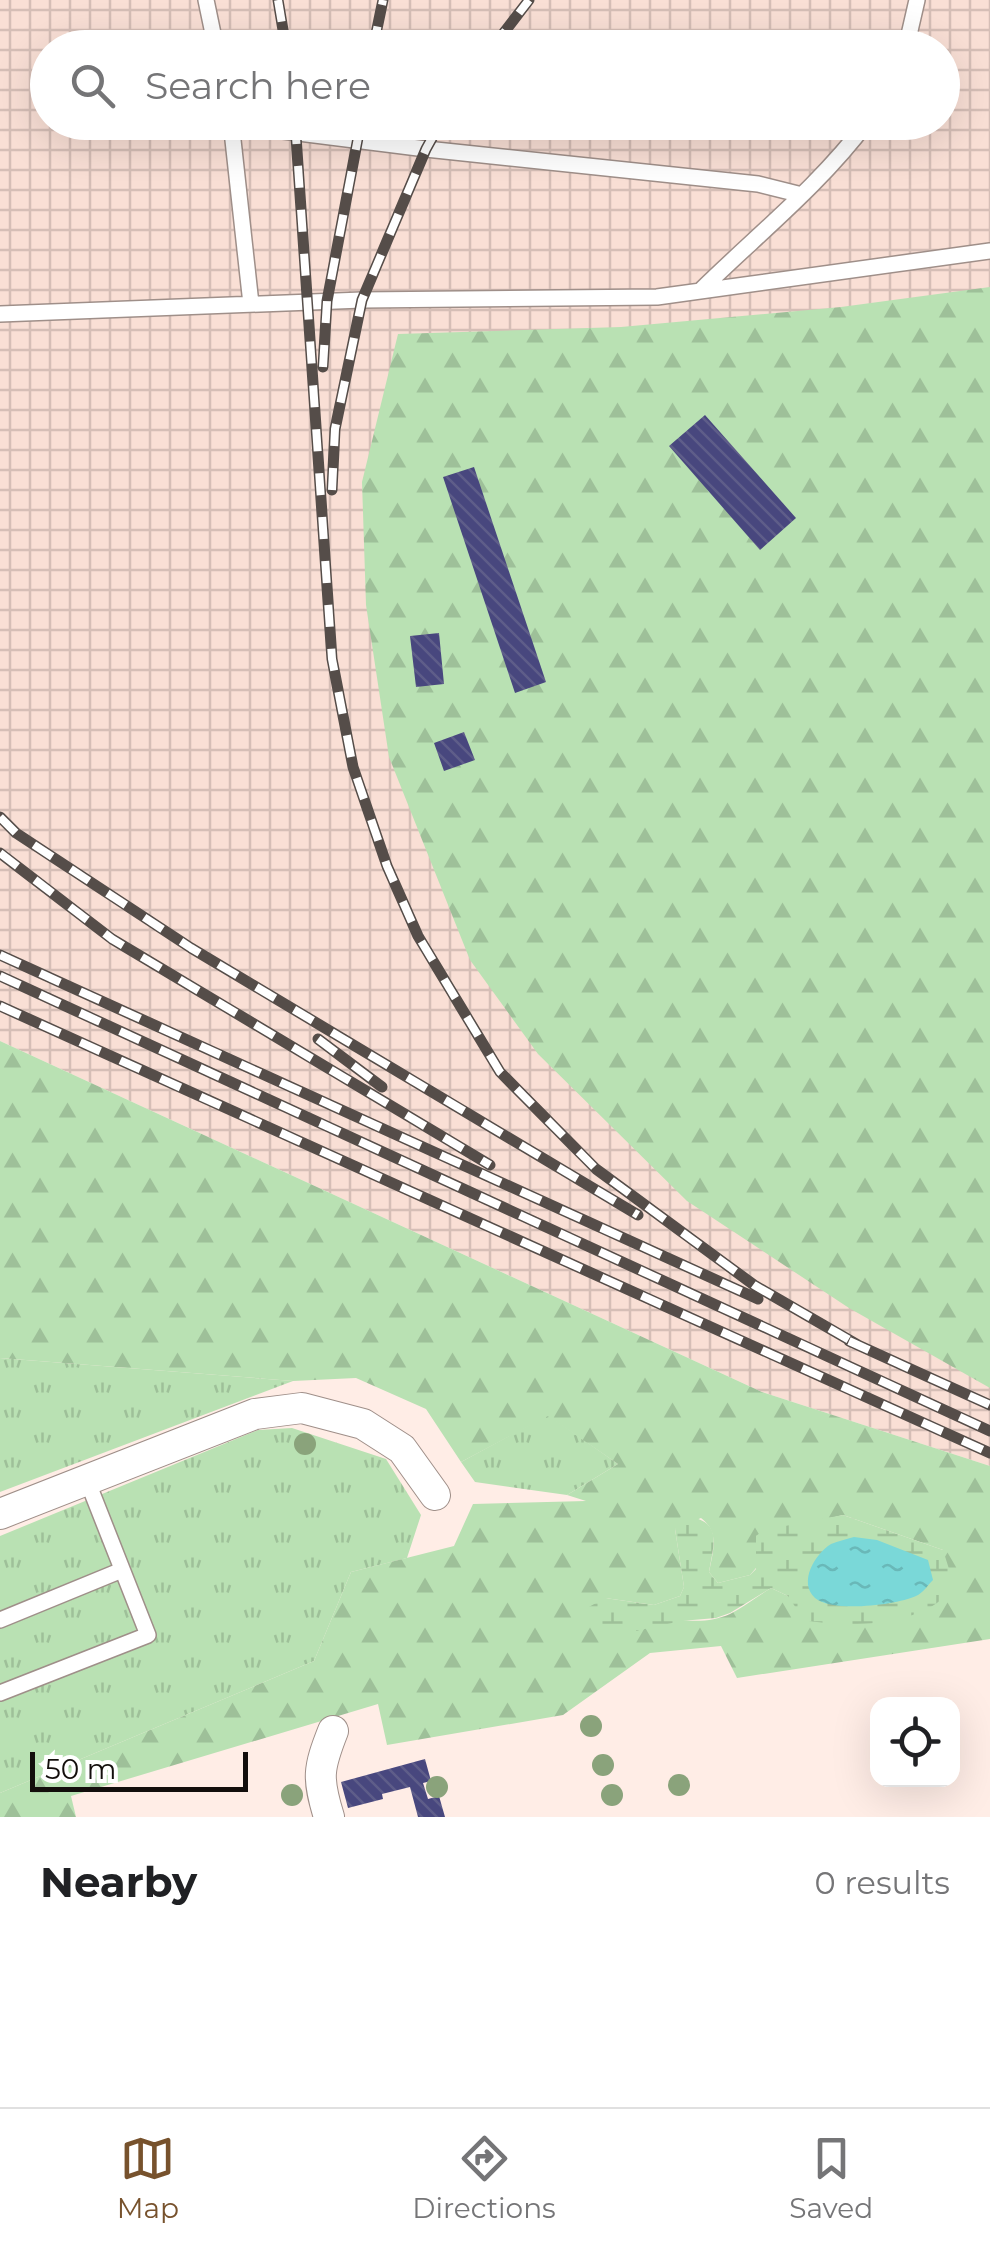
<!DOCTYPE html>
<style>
body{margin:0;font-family:Montserrat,sans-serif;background:#f6f6f6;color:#202124}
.controls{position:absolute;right:30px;bottom:30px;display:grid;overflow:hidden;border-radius:20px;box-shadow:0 10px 40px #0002}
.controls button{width:90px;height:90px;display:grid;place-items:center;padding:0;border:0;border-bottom:2px solid #e0e0e0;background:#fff;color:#202124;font:50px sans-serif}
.scale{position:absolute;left:30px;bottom:25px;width:218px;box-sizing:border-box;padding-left:10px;border:5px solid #130e0c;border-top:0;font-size:28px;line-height:35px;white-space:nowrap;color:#130e0c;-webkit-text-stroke:8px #fff;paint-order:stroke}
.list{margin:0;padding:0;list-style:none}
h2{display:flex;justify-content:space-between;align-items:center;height:130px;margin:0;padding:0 40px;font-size:42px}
h2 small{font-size:32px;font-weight:400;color:#757577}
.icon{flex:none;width:55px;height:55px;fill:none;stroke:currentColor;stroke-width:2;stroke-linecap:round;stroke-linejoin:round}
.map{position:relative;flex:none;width:990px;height:1817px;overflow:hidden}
.search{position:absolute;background:#fff;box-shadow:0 10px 40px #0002;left:30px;right:30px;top:30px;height:110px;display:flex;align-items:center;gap:25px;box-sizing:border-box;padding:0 35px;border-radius:55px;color:#757577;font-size:38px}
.sheet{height:290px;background:#fff}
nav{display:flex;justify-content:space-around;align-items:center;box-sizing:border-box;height:140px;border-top:2px solid #e0e0e0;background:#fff;font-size:28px;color:#757577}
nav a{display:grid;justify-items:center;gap:5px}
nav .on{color:#77522d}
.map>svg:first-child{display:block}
.industrial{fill:url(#industrial-grid);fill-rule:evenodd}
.grass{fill:url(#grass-tufts)}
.forest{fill:url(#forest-firs);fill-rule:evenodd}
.wetland{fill:url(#wetland-marsh)}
.water{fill:url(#water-ripples)}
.building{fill:url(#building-back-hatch)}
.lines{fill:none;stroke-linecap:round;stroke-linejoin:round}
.service-casing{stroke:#9f8f89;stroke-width:18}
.minor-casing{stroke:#9f8f89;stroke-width:32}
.service{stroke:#fff;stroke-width:15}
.minor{stroke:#fff;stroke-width:30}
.rail-casing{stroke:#554d49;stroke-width:11}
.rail{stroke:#fff;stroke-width:8;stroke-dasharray:22;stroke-linecap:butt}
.tree{fill:#8aa37b}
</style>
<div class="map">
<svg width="990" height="1817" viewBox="0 0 990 1817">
<defs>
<pattern id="industrial-grid" width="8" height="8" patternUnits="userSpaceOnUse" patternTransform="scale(2.5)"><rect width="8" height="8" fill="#f9dfd5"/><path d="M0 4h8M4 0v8" fill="none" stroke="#d5beb6"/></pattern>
<pattern id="grass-tufts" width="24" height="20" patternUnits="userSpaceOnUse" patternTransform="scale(2.5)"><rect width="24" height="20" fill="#b9e1b3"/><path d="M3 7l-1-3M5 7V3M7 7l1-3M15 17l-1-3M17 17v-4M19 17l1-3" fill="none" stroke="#9ec099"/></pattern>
<pattern id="forest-firs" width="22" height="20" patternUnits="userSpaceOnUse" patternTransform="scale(2.5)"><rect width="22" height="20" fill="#b9e1b3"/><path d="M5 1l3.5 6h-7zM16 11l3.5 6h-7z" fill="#9ec099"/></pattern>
<pattern id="wetland-marsh" width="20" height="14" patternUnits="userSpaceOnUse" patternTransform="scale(2.5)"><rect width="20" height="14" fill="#b9e1b3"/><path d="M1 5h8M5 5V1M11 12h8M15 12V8" fill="none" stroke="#9ec099"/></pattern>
<pattern id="water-ripples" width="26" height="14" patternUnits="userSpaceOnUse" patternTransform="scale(2.5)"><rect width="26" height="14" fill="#7ad8d8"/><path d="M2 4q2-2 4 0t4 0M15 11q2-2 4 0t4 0" fill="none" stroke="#69b8b8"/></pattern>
<pattern id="building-back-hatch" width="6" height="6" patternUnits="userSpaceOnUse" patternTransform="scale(2.5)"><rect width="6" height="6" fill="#48477e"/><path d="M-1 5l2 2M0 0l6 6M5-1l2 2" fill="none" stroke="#5e5d89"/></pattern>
</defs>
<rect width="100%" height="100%" fill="#ffede6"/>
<path class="industrial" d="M 0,0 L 990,0 L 990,1466 L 762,1392 L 0,1041 ZM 48,48 L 942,48 L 942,122 L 48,122 Z"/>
<path class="grass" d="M 0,1358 L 293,1381 L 0,1492 Z
M 548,1415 L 618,1464 L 567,1495 L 475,1482 L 461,1462 Z
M 292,1428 L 386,1459 L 421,1515 L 407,1558 L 351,1572 L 314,1661 L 0,1793 L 0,1536 L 258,1430 Z"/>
<path class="forest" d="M 990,287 L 990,1388 L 849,1308 L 687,1201 L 538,1054 L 470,960 L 389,757 L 366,605 L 362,482 L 398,334 L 621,327 L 841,307 Z
M 0,1041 L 762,1392 L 990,1466 L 990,1639 L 737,1678 L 721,1646 L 650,1653 L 563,1715 L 387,1745 L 378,1704 L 71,1796 L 76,1817 L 0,1817 L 0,1793 L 314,1661 L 351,1572 L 454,1546 L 473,1504 L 586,1501 L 567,1495 L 618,1464 L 548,1416 L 461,1462 L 426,1409 L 356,1378 L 293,1381 L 0,1358 ZM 843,1515 L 943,1550 L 788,1596 L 771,1588 C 758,1596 744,1607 730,1614 C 690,1632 644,1610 605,1598 L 654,1605 L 680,1596 L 684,1587 L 675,1529 L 701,1518 C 720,1532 713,1551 709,1572 L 718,1583 L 750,1575 L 756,1568 L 756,1536 Z"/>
<path class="wetland" d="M 843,1515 L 943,1550 L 949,1569 L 950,1591 C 921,1627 846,1628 804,1620 L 788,1596 L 771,1588 L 730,1613 L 716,1618 L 681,1621 L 622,1634 L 585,1624 L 587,1608 L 605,1598 L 654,1605 L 680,1596 L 684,1587 L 675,1529 L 681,1516 C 722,1519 715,1539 709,1572 L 718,1583 L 750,1575 L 756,1569 L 756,1536 L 764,1530 Z"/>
<path class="water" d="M 854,1537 L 877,1540 L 928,1560 L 933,1580 C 927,1586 923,1593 916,1596 C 896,1605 832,1613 815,1598 C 798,1582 815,1554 831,1544 C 838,1541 847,1539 854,1537 Z"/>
<path class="building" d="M 705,415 L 796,518 L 760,550 L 669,446 Z
M 474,467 L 546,682 L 515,693 L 443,477 Z
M 439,633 L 444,684 L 416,687 L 410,636 Z
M 464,732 L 475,760 L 444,771 L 434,743 Z
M 425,1759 L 431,1781 L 423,1783 L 428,1799 L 439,1796 L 445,1817 L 418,1817 L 410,1787 L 382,1794 L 383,1799 L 348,1808 L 341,1782 Z"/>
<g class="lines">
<g class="service-casing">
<path id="service" d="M 206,0 L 216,48
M 906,48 L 917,0
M 231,122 L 251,304
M 233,130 L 250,127 L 426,149 L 758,184 L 802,195
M 701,290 C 757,235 820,185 867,122
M 0,314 L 362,300 L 657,297 L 990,251
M 0,1620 L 122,1570
M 0,1693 L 148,1635 L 87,1480"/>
</g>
<g class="minor-casing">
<path id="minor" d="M 0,1514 L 255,1414 L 302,1408 L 363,1424 L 402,1449 L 435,1495
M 329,1817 C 317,1778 318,1769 333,1731"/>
</g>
<use href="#service" class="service"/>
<use href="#minor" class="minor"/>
<g class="rail-casing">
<path id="rail" d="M 278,0 L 286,48
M 373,48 L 383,0
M 492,48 L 529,0
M 295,122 L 332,659 L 353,767 L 387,866 L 418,936 L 500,1072 L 596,1169 L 754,1285 L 858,1345
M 323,367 L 327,301 L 361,122
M 332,490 L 335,429 L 362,300 L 426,149 L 441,122
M 0,817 L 16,833 L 191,948 L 638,1215
M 0,853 L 112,939 L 490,1165
M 0,955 L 758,1299
M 0,976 L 990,1431
M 0,1006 L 990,1453
M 318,1039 L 382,1087
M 849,1341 L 990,1405"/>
</g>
<use href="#rail" class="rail"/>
</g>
<g class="tree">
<circle cx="305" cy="1444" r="11"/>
<circle cx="591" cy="1726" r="11"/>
<circle cx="603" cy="1765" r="11"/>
<circle cx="679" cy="1785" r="11"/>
<circle cx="437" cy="1787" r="11"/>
<circle cx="292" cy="1795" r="11"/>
<circle cx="612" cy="1795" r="11"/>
</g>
</svg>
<div class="controls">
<button><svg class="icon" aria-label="locate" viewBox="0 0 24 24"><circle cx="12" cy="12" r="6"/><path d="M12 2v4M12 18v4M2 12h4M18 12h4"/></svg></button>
</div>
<div class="scale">50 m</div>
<div class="search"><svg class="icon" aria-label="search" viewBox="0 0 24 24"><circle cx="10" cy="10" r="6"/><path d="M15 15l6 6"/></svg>Search here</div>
</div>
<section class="sheet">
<h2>Nearby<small>0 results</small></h2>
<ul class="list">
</ul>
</section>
<nav>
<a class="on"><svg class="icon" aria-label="map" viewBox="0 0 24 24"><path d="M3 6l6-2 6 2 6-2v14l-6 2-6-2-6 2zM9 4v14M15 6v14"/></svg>Map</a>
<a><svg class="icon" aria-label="directions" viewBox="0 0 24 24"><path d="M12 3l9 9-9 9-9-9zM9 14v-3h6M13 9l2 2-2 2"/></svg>Directions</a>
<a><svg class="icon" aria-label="saved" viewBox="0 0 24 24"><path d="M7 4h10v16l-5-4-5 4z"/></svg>Saved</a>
</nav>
